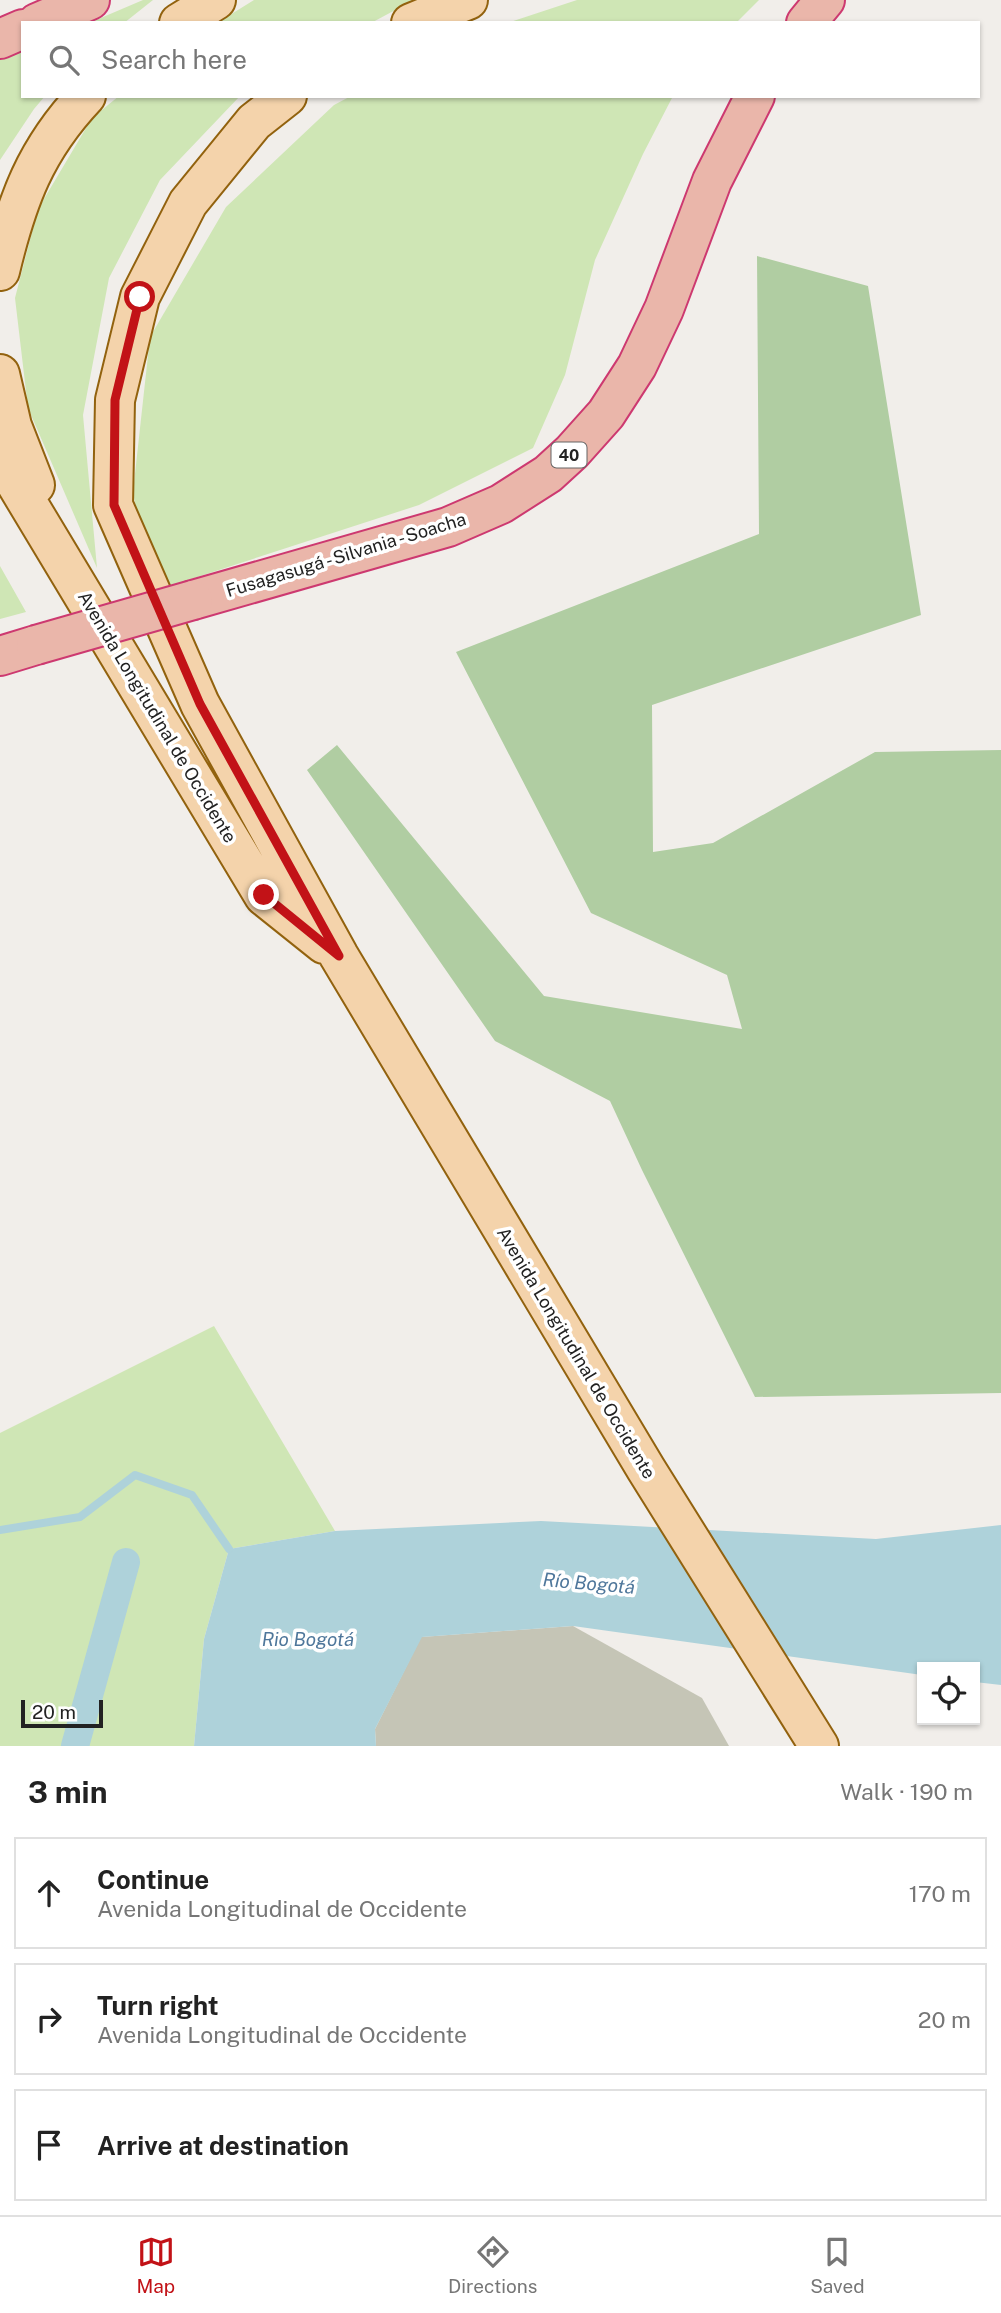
<!DOCTYPE html>
<meta charset="utf-8">
<style>
body{margin:0;font-family:"Public Sans",sans-serif;background:#f2f2f2;color:#222}
.controls{position:absolute;right:21px;bottom:21px;display:grid;overflow:hidden;border-radius:0px;box-shadow:0 2px 5px #0004}
.controls button{width:63px;height:63px;display:grid;place-items:center;padding:0;border:0;border-bottom:2px solid #e0e0e0;background:#fff;color:#222;font:35px sans-serif}
.scale{position:absolute;left:21px;bottom:18px;width:82px;box-sizing:border-box;padding-left:7px;border:4px solid #222;border-top:0;font-size:19px;line-height:24px;white-space:nowrap;color:#222;-webkit-text-stroke:5px #fff;paint-order:stroke}
.stop{position:absolute;width:21px;height:21px;margin:-16px;border:5px solid #c21217;border-radius:50%;background:#fff}
.stop.end{background:#c21217;border-color:#fff;box-shadow:0 2px 7px #0008}
.list{margin:0;padding:0;list-style:none}
h2{display:flex;justify-content:space-between;align-items:center;height:91px;margin:0;padding:0 28px;font-size:30px}
h2 small{font-size:23px;font-weight:400;color:#767676}
.list li{display:grid;grid-template-columns:46px 1fr auto;gap:21px;align-items:center;box-sizing:border-box;height:112px;margin:0 14px 14px;padding:0 14px;border:2px solid #e0e0e0;border-radius:0px}
.list b{display:block;font-size:26px;white-space:nowrap}
.list p{margin:0;font-size:23px;white-space:nowrap;color:#767676}
.list em{font-size:23px;font-style:normal;color:#767676}
.icon{flex:none;width:38px;height:38px;fill:none;stroke:currentColor;stroke-width:2;stroke-linecap:round;stroke-linejoin:round}
.map{position:relative;flex:none;width:1001px;height:1746px;overflow:hidden}
.search{position:absolute;background:#fff;box-shadow:0 2px 5px #0004;left:21px;right:21px;top:21px;height:77px;display:flex;align-items:center;gap:18px;box-sizing:border-box;padding:0 24px;border-radius:0px;color:#767676;font-size:26px}
.sheet{height:469px;background:#fff}
nav{display:flex;justify-content:space-around;align-items:center;box-sizing:border-box;height:98px;border-top:2px solid #e0e0e0;background:#fff;font-size:19px;color:#767676}
nav a{display:grid;justify-items:center;gap:4px}
nav .on{color:#c21217}
.map>svg:first-child{display:block}
.construction{fill:#c5c5b6}
.grass{fill:#cfe6b5}
.forest{fill:#b0cda2}
.water{fill:#aed2da}
.lines{fill:none;stroke-linecap:round;stroke-linejoin:round}
.stream{stroke:#aed2da;stroke-width:8}
.canal{stroke:#aed2da;stroke-width:28}
.primary-casing{stroke:#92620e;stroke-width:42}
.trunk-casing{stroke:#cd3970;stroke-width:42}
.primary{stroke:#f4d3ab;stroke-width:38}
.trunk{stroke:#eab6aa;stroke-width:38}
.trunk-bridge-casing{stroke:#cd3970;stroke-width:42;stroke-linecap:butt}
.trunk-bridge{stroke:#eab6aa;stroke-width:38}
.route{stroke:#c21217;stroke-width:9}
.labels{text-anchor:middle;stroke-width:7;stroke-linejoin:round;paint-order:stroke}
.shield{fill:#fff;stroke:#646464;stroke-width:2}
.shield-label{font-size:16px;font-weight:bold;fill:#222}
.street-label{font-size:18px;fill:#222;stroke:#fff}
.water-label{font-size:19px;font-style:italic;fill:#4f779b;stroke:#fff}
</style>
<div class="map">
<svg width="1001" height="1746" viewBox="0 0 1001 1746">
<rect width="100%" height="100%" fill="#f1eeea"/>
<path class="construction" d="M 573,1626 L 702,1698 L 729,1746 L 376,1746 L 375,1729 L 421,1637 Z"/>
<path class="grass" d="M 143,0 L 153,0 L 124,23 L 89,23 Z
M 254,0 L 414,0 L 371,23 L 217,23 Z
M 577,0 L 759,0 L 736,23 L 507,23 Z
M 23,51 L 23,96 L 45,96 L 34,109 L 0,160 L 0,60 Z
M 119,96 L 240,96 L 160,180 L 109,278 L 83,415 L 97,568 L 28,408 L 15,298 L 38,209 L 92,118 Z
M 351,96 L 673,96 L 643,154 L 595,260 L 565,375 L 533,448 L 419,505 L 151,592 L 133,492 L 150,337 L 226,207 L 334,105 Z
M 0,566 L 26,612 L 0,619 Z
M 214,1326 L 335,1531 L 229,1549 L 204,1639 L 194,1746 L 0,1746 L 0,1433 Z"/>
<path class="forest" d="M 757,256 L 868,286 L 921,615 L 652,705 L 653,852 L 713,843 L 875,752 L 1001,750 L 1001,1393 L 755,1397 L 642,1170 L 610,1101 L 495,1041 L 307,770 L 337,745 L 544,996 L 742,1029 L 727,975 L 591,913 L 456,652 L 759,534 Z"/>
<path class="water" d="M 541,1521 L 876,1539 L 1001,1525 L 1001,1685 L 975,1682 L 975,1667 L 922,1667 L 922,1675 L 573,1626 L 422,1637 L 375,1729 L 376,1746 L 194,1746 L 204,1639 L 229,1549 L 335,1531 Z"/>
<g class="lines">
<path class="stream" d="M 0,1530 L 80,1517 L 135,1475 L 192,1495 L 229,1549"/>
<path class="canal" d="M 75,1746 L 126,1562"/>
<g class="primary-casing">
<path id="primary" d="M 179,23 L 216,0
M 411,23 L 468,0
M 287,96 L 254,122 L 188,203 L 140,297 L 115,400 L 113,505 L 200,704 L 339,956 L 646,1469 L 819,1746
M 0,271 C 17,200 35,150 86,96
M 0,374 L 12,426 L 35,485
M 0,457 L 264,896 L 324,944"/>
</g>
<g class="trunk-casing">
<path id="trunk" d="M 37,23 L 90,0
M 806,23 L 825,0
M 0,39 L 23,29
M 193,600 L 448,527 L 501,504 L 548,474 L 572,452 L 606,414 L 637,366 L 664,309 L 712,181 L 755,96
M 0,656 L 36,645"/>
</g>
<use href="#primary" class="primary"/>
<use href="#trunk" class="trunk"/>
<g class="trunk-bridge-casing">
<path id="trunk-bridge" d="M 36,645 L 193,600"/>
</g>
<use href="#trunk-bridge" class="trunk-bridge"/>
</g>
<g class="lines">
<path class="route" d="M 140,297 L 115,400 L 114,505 L 200,704 L 339,956 L 264,895"/>
</g>
<g class="labels">
<rect class="shield" x="551.5" y="442.5" width="35" height="25" rx="5"/>
<g class="shield-label">
<text x="569" y="461">40</text>
</g>
<g class="street-label">
<text transform="translate(346 555) rotate(-17)" y="6">Fusagasugá - Silvania - Soacha</text>
<text transform="translate(157 717) rotate(59)" y="6">Avenida Longitudinal de Occidente</text>
<text transform="translate(576 1353) rotate(59)" y="6">Avenida Longitudinal de Occidente</text>
</g>
<g class="water-label">
<text transform="translate(589 1583) rotate(5)" y="7">Río Bogotá</text>
<text x="308" y="1646">Rio Bogotá</text>
</g>
</g>
</svg>
<div class="controls">
<button><svg class="icon" aria-label="locate" viewBox="0 0 24 24"><circle cx="12" cy="12" r="6"/><path d="M12 2v4M12 18v4M2 12h4M18 12h4"/></svg></button>
</div>
<div class="scale">20 m</div>
<div class="stop" style="left:140px;top:297px"></div>
<div class="stop end" style="left:264px;top:895px"></div>
<div class="search"><svg class="icon" aria-label="search" viewBox="0 0 24 24"><circle cx="10" cy="10" r="6"/><path d="M15 15l6 6"/></svg>Search here</div>
</div>
<section class="sheet">
<h2>3 min<small>Walk · 190 m</small></h2>
<ul class="list">
<li><svg class="icon" aria-label="ahead" viewBox="0 0 24 24"><path d="M12 20V5M6 11l6-6 6 6"/></svg><div><b>Continue</b><p>Avenida Longitudinal de Occidente</p></div><em>170 m</em></li>
<li><svg class="icon" aria-label="right" viewBox="0 0 24 24"><path d="M7 20v-9h11M14 6l5 5-5 5"/></svg><div><b>Turn right</b><p>Avenida Longitudinal de Occidente</p></div><em>20 m</em></li>
<li><svg class="icon" aria-label="arrive" viewBox="0 0 24 24"><path d="M6 21V4h12l-3 4 3 4H6"/></svg><div><b>Arrive at destination</b></div></li>
</ul>
</section>
<nav>
<a class="on"><svg class="icon" aria-label="map" viewBox="0 0 24 24"><path d="M3 6l6-2 6 2 6-2v14l-6 2-6-2-6 2zM9 4v14M15 6v14"/></svg>Map</a>
<a><svg class="icon" aria-label="directions" viewBox="0 0 24 24"><path d="M12 3l9 9-9 9-9-9zM9 14v-3h6M13 9l2 2-2 2"/></svg>Directions</a>
<a><svg class="icon" aria-label="saved" viewBox="0 0 24 24"><path d="M7 4h10v16l-5-4-5 4z"/></svg>Saved</a>
</nav>
